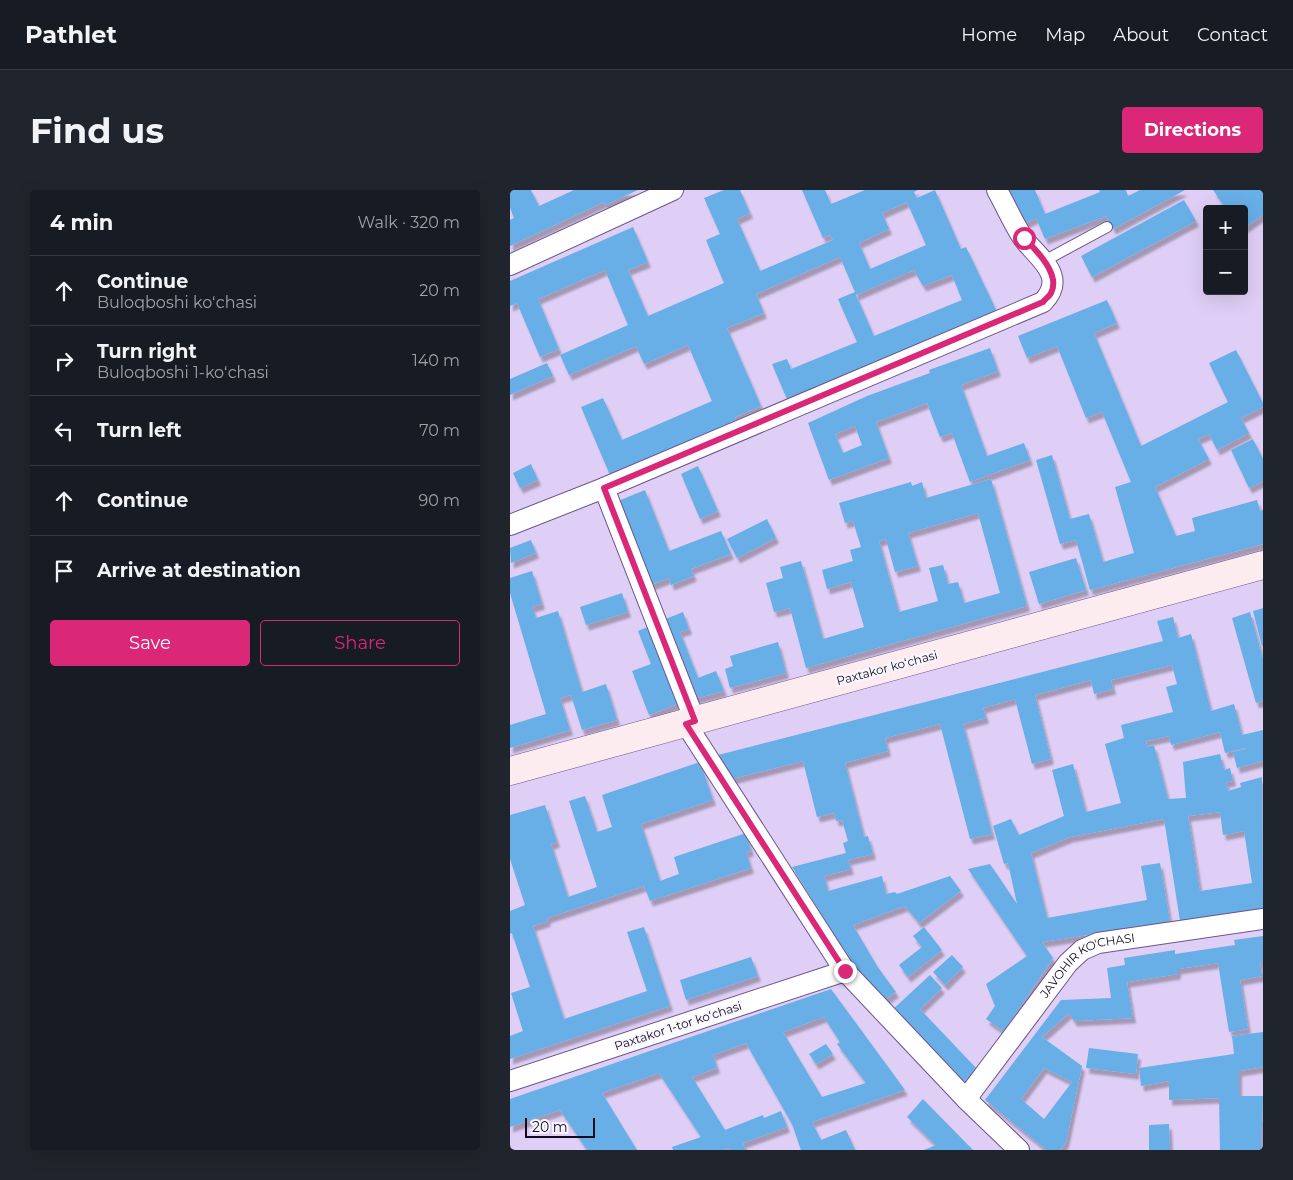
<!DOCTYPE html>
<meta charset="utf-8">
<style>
body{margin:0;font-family:Montserrat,sans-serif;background:#20242c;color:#f1f3f6}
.controls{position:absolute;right:15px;top:15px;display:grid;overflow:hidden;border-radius:5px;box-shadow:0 5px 20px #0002}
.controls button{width:45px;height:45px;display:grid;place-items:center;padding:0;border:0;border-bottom:1px solid #363941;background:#171b24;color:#f1f3f6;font:25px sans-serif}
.scale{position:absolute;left:15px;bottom:12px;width:70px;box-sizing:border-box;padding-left:5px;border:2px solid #150b21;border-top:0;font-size:14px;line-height:18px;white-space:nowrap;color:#150b21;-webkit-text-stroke:4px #f9f7fd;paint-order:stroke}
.stop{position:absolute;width:15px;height:15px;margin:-11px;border:4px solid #db2777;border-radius:50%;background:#fff}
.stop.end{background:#db2777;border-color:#fff;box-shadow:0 1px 5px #0008}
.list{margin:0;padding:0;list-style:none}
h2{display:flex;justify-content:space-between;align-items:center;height:65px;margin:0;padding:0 20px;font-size:21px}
h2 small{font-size:16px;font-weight:400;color:#9ea1a6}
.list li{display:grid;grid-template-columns:32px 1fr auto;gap:15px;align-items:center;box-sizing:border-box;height:70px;padding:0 20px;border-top:1px solid #363941}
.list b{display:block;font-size:19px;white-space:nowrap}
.list p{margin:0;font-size:16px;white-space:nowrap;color:#9ea1a6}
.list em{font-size:16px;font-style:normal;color:#9ea1a6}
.actions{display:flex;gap:10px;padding:15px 20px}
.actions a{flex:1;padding:11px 0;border:1px solid #db2777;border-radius:5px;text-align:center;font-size:18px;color:#db2777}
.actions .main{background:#db2777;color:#fff}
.icon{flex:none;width:28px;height:28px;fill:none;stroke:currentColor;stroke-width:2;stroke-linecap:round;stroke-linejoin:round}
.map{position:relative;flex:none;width:753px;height:960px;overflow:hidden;border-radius:5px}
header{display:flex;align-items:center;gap:30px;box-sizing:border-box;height:70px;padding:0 25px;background:#171b24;border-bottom:1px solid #363941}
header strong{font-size:24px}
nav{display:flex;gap:28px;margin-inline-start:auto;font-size:18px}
.intro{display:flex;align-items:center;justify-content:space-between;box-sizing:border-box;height:120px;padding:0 30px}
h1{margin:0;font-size:35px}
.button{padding:12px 22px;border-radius:5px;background:#db2777;color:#fff;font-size:18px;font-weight:700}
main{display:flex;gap:30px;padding:0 30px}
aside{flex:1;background:#171b24;border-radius:5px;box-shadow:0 5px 20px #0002}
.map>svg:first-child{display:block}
.building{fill:#67aee7;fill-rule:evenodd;filter:url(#shadow)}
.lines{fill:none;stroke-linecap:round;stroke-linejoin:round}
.service-casing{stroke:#6d538c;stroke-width:12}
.minor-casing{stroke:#6d538c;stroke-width:22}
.secondary-casing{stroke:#6d538c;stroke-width:29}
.service{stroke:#fff;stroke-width:10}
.minor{stroke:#fff;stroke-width:20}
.secondary{stroke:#fcebef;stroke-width:28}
.route{stroke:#db2777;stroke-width:6}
.labels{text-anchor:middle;stroke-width:4.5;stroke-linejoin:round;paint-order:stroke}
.street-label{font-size:12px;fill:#150b21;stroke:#f9f7fd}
</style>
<header>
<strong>Pathlet</strong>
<nav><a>Home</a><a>Map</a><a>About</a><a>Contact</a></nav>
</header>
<div class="intro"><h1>Find us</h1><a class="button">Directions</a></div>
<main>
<aside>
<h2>4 min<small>Walk · 320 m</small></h2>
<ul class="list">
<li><svg class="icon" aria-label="ahead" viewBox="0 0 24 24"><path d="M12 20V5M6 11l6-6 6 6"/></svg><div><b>Continue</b><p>Buloqboshi koʻchasi</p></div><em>20 m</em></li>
<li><svg class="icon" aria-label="right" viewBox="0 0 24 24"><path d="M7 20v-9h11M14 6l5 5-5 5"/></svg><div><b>Turn right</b><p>Buloqboshi 1-koʻchasi</p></div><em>140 m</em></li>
<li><svg class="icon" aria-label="left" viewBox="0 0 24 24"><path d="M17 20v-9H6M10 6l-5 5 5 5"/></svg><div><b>Turn left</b></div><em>70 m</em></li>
<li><svg class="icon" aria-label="ahead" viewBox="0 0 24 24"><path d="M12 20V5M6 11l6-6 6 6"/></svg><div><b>Continue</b></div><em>90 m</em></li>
<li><svg class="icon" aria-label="arrive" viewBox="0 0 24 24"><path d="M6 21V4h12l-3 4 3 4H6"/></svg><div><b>Arrive at destination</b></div></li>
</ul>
<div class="actions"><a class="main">Save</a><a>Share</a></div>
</aside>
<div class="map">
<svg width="753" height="960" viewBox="0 0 753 960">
<defs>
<filter id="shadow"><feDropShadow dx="3" dy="5.5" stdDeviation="1" flood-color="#0004"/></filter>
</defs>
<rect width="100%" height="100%" fill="#dfcff6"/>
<path class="building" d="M 0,0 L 21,0 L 29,16 L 64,0 L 128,0 L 95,15 L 94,12 L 0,56 L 0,30 L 4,28 L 0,18 Z
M 214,0 L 230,0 L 240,23 L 227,29 L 250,81 L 323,50 L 320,45 L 313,48 L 292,0 L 315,0 L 321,14 L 355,0 L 408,0 L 404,2 L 407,8 L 425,0 L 451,59 L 456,57 L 488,124 L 277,209 L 262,174 L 277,169 L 281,179 L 347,152 L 328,109 L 345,102 L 330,67 L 246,104 L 254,123 L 217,138 L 251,216 L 225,227 L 226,230 L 100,285 L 71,217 L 93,208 L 112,250 L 202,211 L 178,155 L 134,174 L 126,156 L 59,185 L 50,165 L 118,135 L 95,80 L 28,109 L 49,159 L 30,167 L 7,113 L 0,116 L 0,91 L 123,37 L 138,72 L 118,80 L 138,126 L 214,93 L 196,50 L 210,44 L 194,8 ZM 397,12 L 416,55 L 360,79 L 349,53 L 379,39 L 372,23 ZM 404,80 L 413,96 L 442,85 L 452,110 L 364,146 L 346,105 Z
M 493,0 L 525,0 L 535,24 L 590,2 L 589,0 L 616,0 L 618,6 L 630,0 L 675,0 L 603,39 L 596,26 L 535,49 L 526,28 L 509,36 Z
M 703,0 L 753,0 L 753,25 L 734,38 L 734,19 L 716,19 Z
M 674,10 L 686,31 L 582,87 L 571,66 Z
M 597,110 L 607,133 L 584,143 L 631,256 L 718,212 L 699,173 L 726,160 L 753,213 L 753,217 L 731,228 L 739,243 L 707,260 L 699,244 L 688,249 L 699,269 L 645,297 L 666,346 L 685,341 L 682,328 L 747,310 L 750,321 L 753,320 L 753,354 L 580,400 L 566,350 L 550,354 L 526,270 L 542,265 L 560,329 L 579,324 L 593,372 L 624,363 L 605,297 L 621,292 L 592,222 L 576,228 L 547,156 L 517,168 L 508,146 Z
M 480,158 L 488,181 L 451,195 L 477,266 L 514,253 L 520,270 L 460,292 L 442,243 L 430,247 L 417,213 L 366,232 L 379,268 L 319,290 L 298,233 L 357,206 L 420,183 L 419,180 ZM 345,236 L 352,255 L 333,263 L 325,244 Z
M 37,173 L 43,186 L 0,205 L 0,189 Z
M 743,249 L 753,269 L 753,291 L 739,298 L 721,260 Z
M 21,274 L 28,290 L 10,298 L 3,283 Z
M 188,276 L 208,321 L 190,329 L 171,284 Z
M 481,289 L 517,416 L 296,478 L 280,418 L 264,422 L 256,393 L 273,388 L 270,377 L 291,371 L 313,449 L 354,437 L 341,392 L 317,399 L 312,380 L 343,371 L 340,360 L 351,357 L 343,331 L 335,333 L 329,313 L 401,292 L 402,296 L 412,292 L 416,308 ZM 468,323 L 490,403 L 454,413 L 448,392 L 438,394 L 433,375 L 419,378 L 428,411 L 389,422 L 369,351 L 376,349 L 385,382 L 408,376 L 398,343 Z
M 135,300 L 159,361 L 211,341 L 221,364 L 181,379 L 184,386 L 161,395 L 159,388 L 141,395 L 108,311 Z
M 257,329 L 266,348 L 227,368 L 217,349 Z
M 21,350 L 26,363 L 1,373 L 0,358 Z
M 566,368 L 576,400 L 529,414 L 519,382 Z
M 22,381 L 32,414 L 22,417 L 26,428 L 48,421 L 72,502 L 96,494 L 107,530 L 72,540 L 61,505 L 50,508 L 60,540 L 0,558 L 0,535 L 36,524 L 0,403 L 0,388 Z
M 112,403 L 118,422 L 76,435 L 70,417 Z
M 753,418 L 753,456 L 752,456 L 743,421 Z
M 173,422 L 179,439 L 170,442 L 188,488 L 206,481 L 214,501 L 180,510 L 148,432 Z
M 740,422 L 753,469 L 753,511 L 746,513 L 722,428 Z
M 663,427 L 668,448 L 681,444 L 701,521 L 724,514 L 732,545 L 753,540 L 753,571 L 727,578 L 723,562 L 736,559 L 735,558 L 715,563 L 710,542 L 661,555 L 659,546 L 636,551 L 637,557 L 644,555 L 658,609 L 676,608 L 673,572 L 710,564 L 714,580 L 720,578 L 723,591 L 716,592 L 718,601 L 731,597 L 730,593 L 752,587 L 753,718 L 670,731 L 654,629 L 560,647 L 521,663 L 537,728 L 637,710 L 631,676 L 650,673 L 660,732 L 532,752 L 543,768 L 502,829 L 493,841 L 476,829 L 485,816 L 476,794 L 517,766 L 458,679 L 480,674 L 507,714 L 498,673 L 494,674 L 483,636 L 501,629 L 509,645 L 554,626 L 542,580 L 563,574 L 576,622 L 611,613 L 595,554 L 614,548 L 611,535 L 663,522 L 656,497 L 667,494 L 662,475 L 601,490 L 603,499 L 584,504 L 581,490 L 525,505 L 541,569 L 522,574 L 505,509 L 473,518 L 476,528 L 453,534 L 482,644 L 460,649 L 430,534 L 375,548 L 378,561 L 335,573 L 354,647 L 358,646 L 363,664 L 338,670 L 341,679 L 314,686 L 318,701 L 372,686 L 376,704 L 385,702 L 387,704 L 440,686 L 451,701 L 409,733 L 395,716 L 343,735 L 367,776 L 386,802 L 371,813 L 351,788 L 282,677 L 336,663 L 333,653 L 338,651 L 332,630 L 326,631 L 324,623 L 307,627 L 293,571 L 214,591 L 208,565 L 653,451 L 647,431 ZM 710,622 L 713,645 L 734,641 L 742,693 L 690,701 L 678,626 Z
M 140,436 L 170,513 L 139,525 L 122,481 L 141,474 L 128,441 Z
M 268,452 L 276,483 L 220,498 L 215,479 L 223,476 L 220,466 Z
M 190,572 L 203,610 L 131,634 L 150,691 L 169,684 L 164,667 L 236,643 L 241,661 L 236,662 L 241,678 L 140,711 L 134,696 L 37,728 L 38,731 L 23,736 L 54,829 L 137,801 L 117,742 L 134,737 L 160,816 L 0,869 L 0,846 L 13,841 L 1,803 L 20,797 L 2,743 L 0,744 L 0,721 L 15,715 L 0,669 L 0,625 L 35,615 L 47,652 L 41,654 L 58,707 L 87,697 L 59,611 L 75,606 L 87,642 L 102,637 L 92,605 Z
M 414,737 L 432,760 L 398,787 L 389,775 L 412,757 L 403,746 Z
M 753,746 L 753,772 L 750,772 L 752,786 L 730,790 L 738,839 L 719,842 L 708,773 L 668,779 L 668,784 L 617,792 L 623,828 L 564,831 L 559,823 L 532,847 L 572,876 L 556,952 L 550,960 L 537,960 L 475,910 L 551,810 L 601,808 L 597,778 L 615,775 L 614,768 L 665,760 L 665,764 L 725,755 L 724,750 ZM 534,878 L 562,892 L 534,929 L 511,909 Z
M 442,765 L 453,777 L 435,795 L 423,782 Z
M 241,767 L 248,786 L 176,810 L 170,790 Z
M 420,785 L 432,798 L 410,819 L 467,879 L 450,895 L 381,821 Z
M 321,799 L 395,900 L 302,932 L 311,950 L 336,940 L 345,960 L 291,960 L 282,934 L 236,853 L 203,865 L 207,878 L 182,887 L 215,940 L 253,925 L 254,928 L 271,921 L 277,937 L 233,953 L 235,960 L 219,960 L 218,958 L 213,960 L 163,960 L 162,957 L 191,947 L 149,883 L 92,903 L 127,960 L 77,960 L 50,920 L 0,937 L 0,909 ZM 314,827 L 330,852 L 327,854 L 356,893 L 312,907 L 273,842 Z
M 753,842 L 753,877 L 729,881 L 729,906 L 753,906 L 751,960 L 710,960 L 709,908 L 659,910 L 659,891 L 631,896 L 629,878 L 724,864 L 722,846 Z
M 316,854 L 323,864 L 306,874 L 299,864 Z
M 579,858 L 628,864 L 626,884 L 576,878 Z
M 413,909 L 463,960 L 414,960 L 426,955 L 397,927 Z
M 659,934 L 660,960 L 639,960 L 639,935 Z"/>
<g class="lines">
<g class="service-casing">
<path id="service" d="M 534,71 L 597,37"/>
</g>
<g class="minor-casing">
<g id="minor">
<path d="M 0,75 L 163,0"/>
<path d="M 94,298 L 185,531"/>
<path d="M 0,335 L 94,298 L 533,112 C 558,86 528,68 513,48 C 503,33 496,16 487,0"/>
<path d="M 176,534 L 335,781 L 456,909 L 509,960"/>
<path d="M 0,891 L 335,781"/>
<path id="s1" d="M 456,909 L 558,773 L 572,760 L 588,753 L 753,729"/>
</g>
</g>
<g class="secondary-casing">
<path id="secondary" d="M 0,581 L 753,375"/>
</g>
<use href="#service" class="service"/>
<use href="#minor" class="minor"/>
<use href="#secondary" class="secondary"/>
</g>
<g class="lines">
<path class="route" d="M 335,781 L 176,534 L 185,531 L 94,298 L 533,112 C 535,109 540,106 541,103 C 551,84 526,60 514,48"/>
</g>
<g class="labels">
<g class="street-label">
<text transform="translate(377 478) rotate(-15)" y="4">Paxtakor koʻchasi</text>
<text dy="4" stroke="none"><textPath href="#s1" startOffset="186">JAVOHIR KO'CHASI</textPath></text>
<text transform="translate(168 836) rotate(-18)" y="4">Paxtakor 1-tor koʻchasi</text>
</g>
</g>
</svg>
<div class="controls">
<button>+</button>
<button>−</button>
</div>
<div class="scale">20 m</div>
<div class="stop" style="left:514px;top:48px"></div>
<div class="stop end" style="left:335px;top:781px"></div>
</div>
</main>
